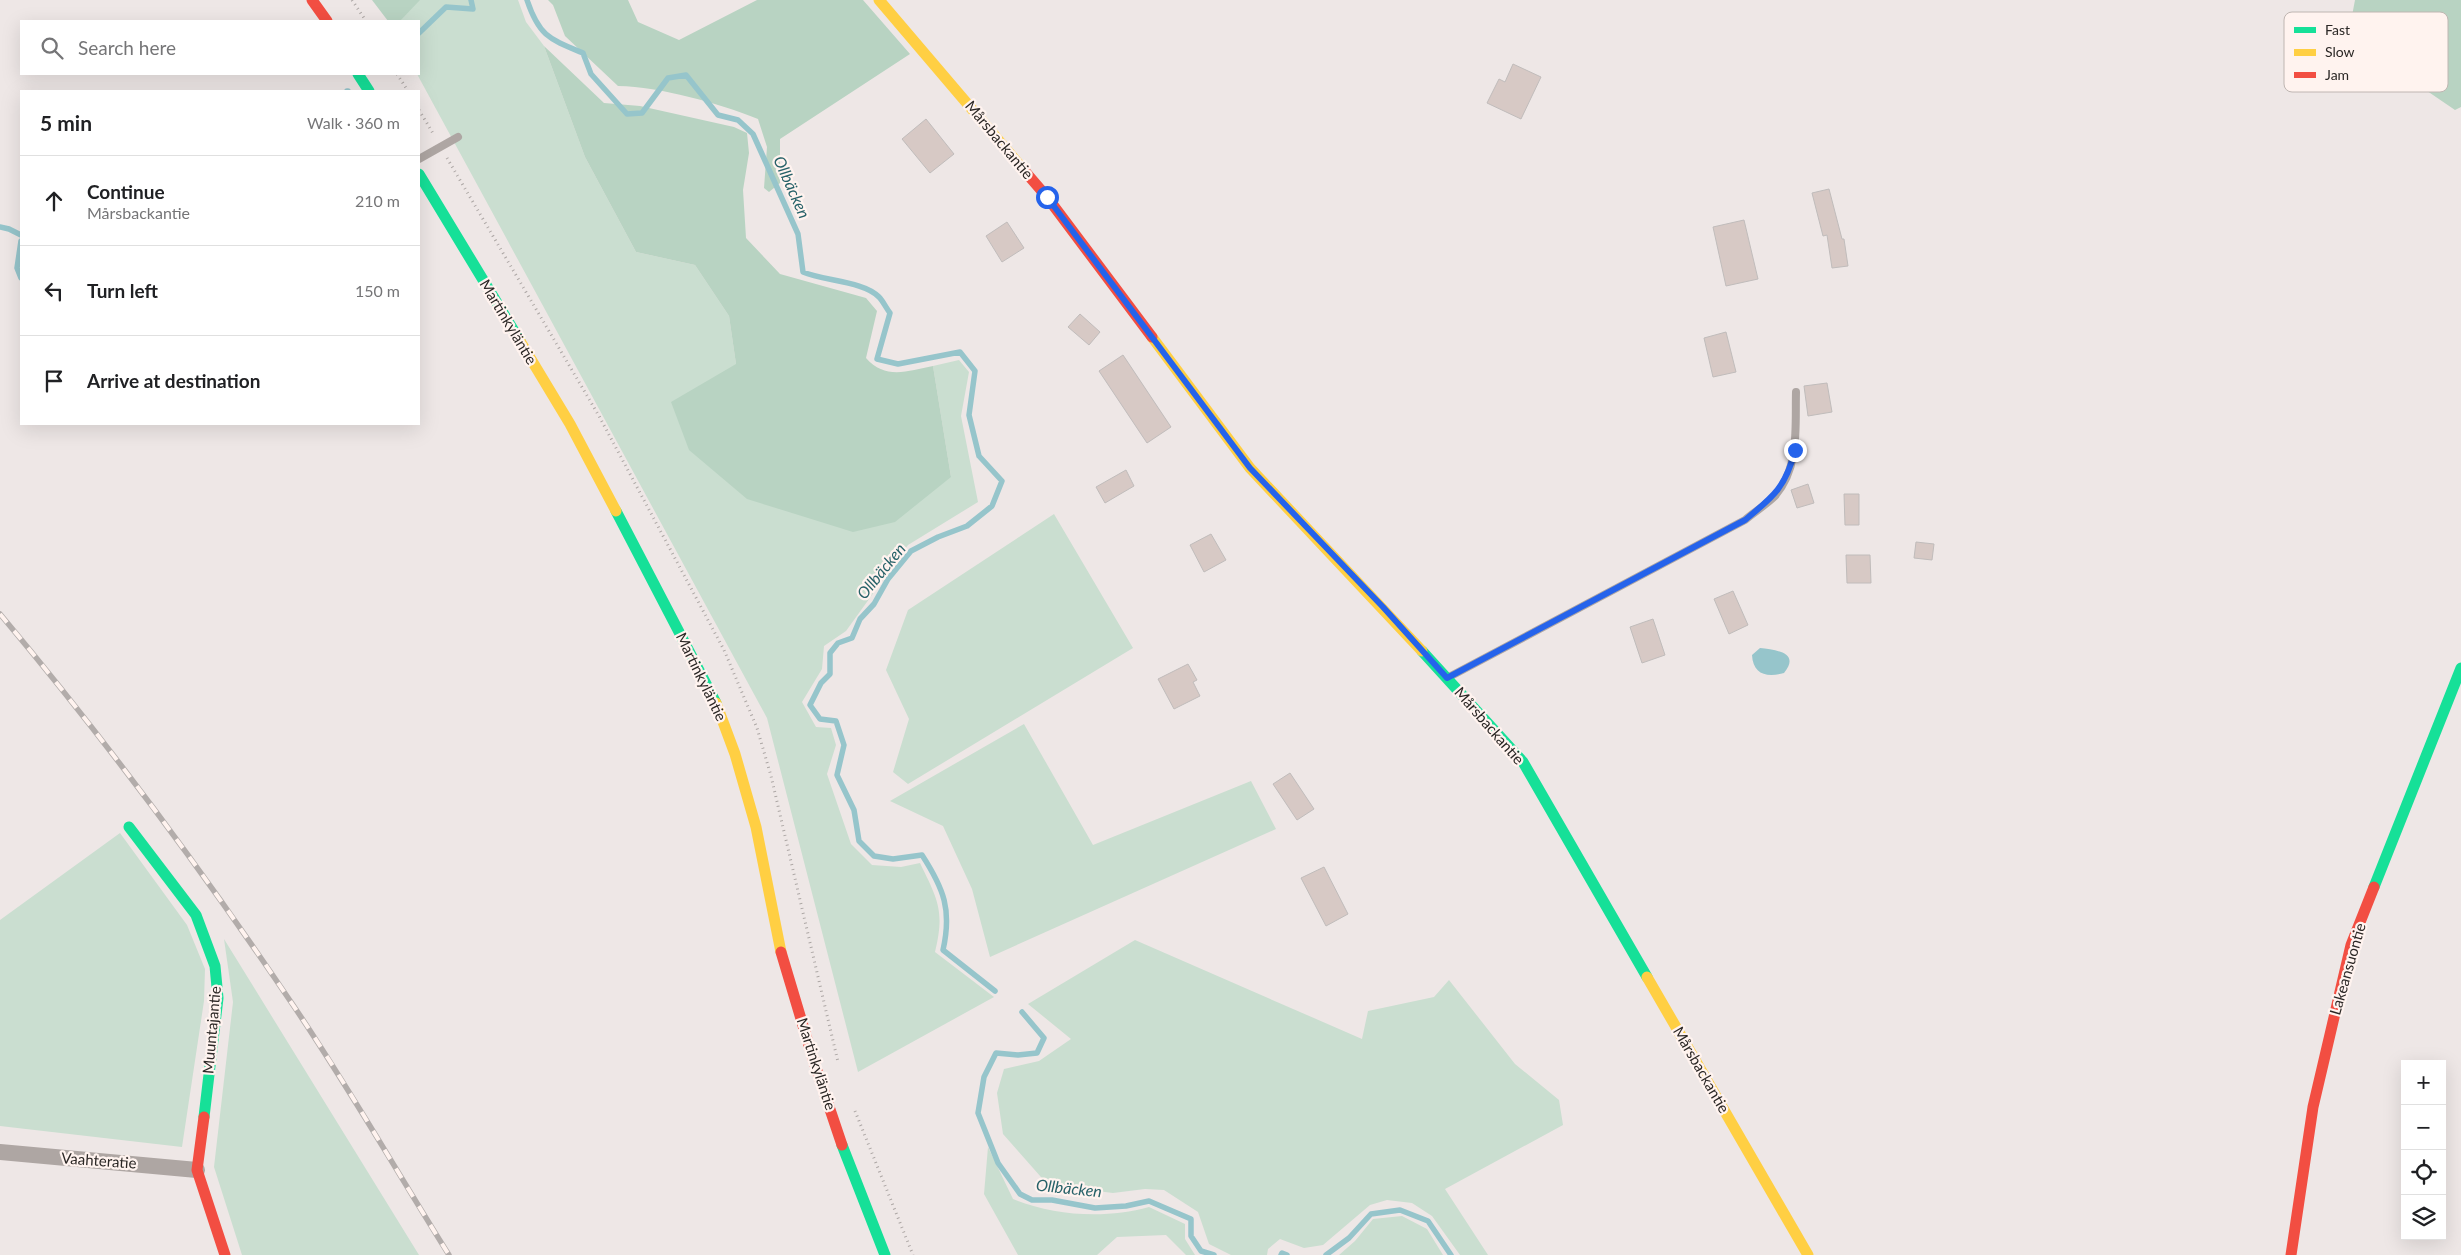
<!DOCTYPE html>
<meta charset="utf-8">
<style>
body{margin:0;font-family:Lato,sans-serif;background:#f6f6f6;color:#202124}
.controls{position:absolute;right:15px;bottom:15px;display:grid;overflow:hidden;border-radius:0px;box-shadow:0 5px 20px #0002}
.controls button{width:45px;height:45px;display:grid;place-items:center;padding:0;border:0;border-bottom:1px solid #e0e0e0;background:#fff;color:#202124;font:25px sans-serif}
.stop{position:absolute;width:15px;height:15px;margin:-11px;border:4px solid #2563eb;border-radius:50%;background:#fff}
.stop.end{background:#2563eb;border-color:#fff;box-shadow:0 1px 5px #0008}
.list{margin:0;padding:0;list-style:none}
h2{display:flex;justify-content:space-between;align-items:center;height:65px;margin:0;padding:0 20px;font-size:21px}
h2 small{font-size:16px;font-weight:400;color:#757577}
.list li{display:grid;grid-template-columns:32px 1fr auto;gap:15px;align-items:center;box-sizing:border-box;height:90px;padding:0 20px;border-top:1px solid #e0e0e0}
.list b{display:block;font-size:19px;white-space:nowrap}
.list p{margin:0;font-size:16px;white-space:nowrap;color:#757577}
.list em{font-size:16px;font-style:normal;color:#757577}
.icon{flex:none;width:28px;height:28px;fill:none;stroke:currentColor;stroke-width:2;stroke-linecap:round;stroke-linejoin:round}
.map{position:relative;flex:none;width:2461px;height:1255px;overflow:hidden}
.search{position:absolute;background:#fff;box-shadow:0 5px 20px #0002;left:20px;top:20px;width:400px;height:55px;display:flex;align-items:center;gap:12px;box-sizing:border-box;padding:0 18px;border-radius:0px;color:#757577;font-size:19px}
.panel{position:absolute;background:#fff;box-shadow:0 5px 20px #0002;left:20px;top:90px;width:400px;height:335px;border-radius:0px}
.map>svg:first-child{display:block}
.green{fill:#caded0}
.forest{fill:#b8d3c2}
.water{fill:#96c5cb}
.lines{fill:none;stroke-linecap:round;stroke-linejoin:round}
.stream{stroke:#96c5cb;stroke-width:5.5}
.building{fill:#d7c9c5;stroke:#c0bcbb}
.path{stroke:#ada7a5;stroke-width:3;stroke-dasharray:1 4;stroke-linecap:butt}
.lane{stroke:#aea6a3;stroke-width:8}
.street{stroke:#aea6a3;stroke-width:16}
.fast{stroke:#16e098;stroke-width:11}
.slow{stroke:#ffcf43;stroke-width:11}
.jam{stroke:#f24e42;stroke-width:11}
.rail-casing{stroke:#b2acaa;stroke-width:5.5}
.rail{stroke:#fff3ef;stroke-width:4;stroke-dasharray:11;stroke-linecap:butt}
.route{stroke:#2563eb;stroke-width:6}
.labels{text-anchor:middle;stroke-width:4.5;stroke-linejoin:round;paint-order:stroke}
.street-label{font-size:15px;fill:#2b2725;stroke:#fff3ef}
.water-label{font-size:16px;font-style:italic;fill:#266168;stroke:#fff3ef}
.key{fill:#fff3ef;stroke:#bfb6b2;stroke-width:1}
.key-label{font-size:14px;fill:#2b2725}
</style>
<div class="map">
<svg width="2461" height="1255" viewBox="0 0 2461 1255">
<rect width="100%" height="100%" fill="#eee7e6"/>
<path class="green" d="M 419,0 L 518,0 L 526,22 L 544,46 L 585,157 L 636,252 L 695,265 L 729,316 L 736,364 L 951,477 L 933,366 L 959,360 L 969,372 L 961,416 L 978,502 L 908,545 L 846,631 L 824,646 L 822,669 L 802,702 L 816,727 L 831,728 L 836,745 L 827,774 L 851,844 L 872,865 L 901,867 L 920,863 C 938,900 945,911 935,952 L 994,997 L 858,1072 L 767,718 L 417,74 L 419,21 L 398,21 Z
M 1054,514 L 1133,648 L 908,784 L 893,772 L 909,719 L 886,670 L 908,610 Z
M 1024,724 L 1093,845 L 1251,781 L 1276,829 L 990,957 L 972,889 L 943,826 L 890,801 Z
M 120,833 L 187,925 L 205,969 L 204,1001 L 182,1147 L 0,1126 L 0,920 Z
M 224,939 L 419,1255 L 242,1255 L 214,1167 L 233,1002 Z
M 1135,940 L 1362,1039 L 1368,1011 L 1434,997 L 1449,980 L 1515,1064 L 1559,1100 L 1563,1125 L 1445,1189 L 1488,1255 L 1460,1255 L 1432,1216 L 1412,1203 L 1387,1200 L 1370,1205 L 1323,1245 L 1304,1248 L 1280,1239 L 1268,1249 L 1267,1255 L 1231,1255 L 1209,1244 L 1198,1212 L 1164,1190 L 1145,1189 L 1113,1193 L 1048,1185 L 1003,1134 L 997,1093 L 1004,1069 L 1039,1061 L 1071,1039 L 1028,1004 Z
M 988,1147 L 1013,1199 C 1054,1216 1106,1219 1149,1207 L 1185,1224 L 1185,1239 L 1195,1255 L 1186,1255 L 1166,1235 L 1117,1237 L 1097,1255 L 1018,1255 L 984,1194 Z
M 1402,1216 L 1427,1229 L 1443,1255 L 1339,1255 L 1355,1241 L 1373,1219 Z"/>
<path class="forest" d="M 372,0 L 420,0 L 400,21 L 388,21 Z
M 548,0 L 628,0 L 638,22 L 679,40 L 757,0 L 863,0 L 910,54 L 780,139 L 780,183 L 769,192 L 764,188 L 767,147 L 758,119 C 718,103 661,87 618,86 L 565,36 L 553,5 Z
M 2355,0 L 2461,0 L 2461,107 L 2455,110 L 2348,37 Z
M 544,46 L 604,103 L 640,106 L 734,127 L 747,133 L 749,153 L 743,190 L 746,238 L 780,274 L 866,298 L 877,311 L 866,358 C 885,380 908,371 933,366 L 951,477 L 895,522 L 853,532 L 747,499 L 689,450 L 671,402 L 736,364 L 729,316 L 695,265 L 636,252 L 585,157 Z"/>
<path class="water" d="M 1760,648 C 1775,650 1801,652 1784,673 C 1766,678 1753,674 1752,655 Z"/>
<g class="lines">
<path class="stream" d="M 527,0 C 539,36 549,39 583,53 L 591,74 L 627,114 L 642,113 L 668,78 L 686,75 L 718,115 L 738,120 L 753,134 L 798,234 L 803,272 C 823,281 864,281 879,297 C 883,301 886,308 890,313 L 877,359 L 898,364 L 960,352 L 975,371 L 969,415 L 979,456 L 1002,481 L 992,506 L 967,526 L 938,537 L 911,551 L 888,579 L 874,604 L 860,619 L 852,638 L 838,643 L 830,653 L 830,674 L 821,683 L 810,705 L 820,719 L 836,721 L 844,745 L 837,775 L 854,810 L 859,841 L 874,856 L 893,859 L 922,855 C 944,889 952,910 943,950 L 995,991
M 419,33 L 446,7 L 473,9 L 471,0
M 347,91 L 348,91
M 0,227 L 9,229 L 21,235
M 21,241 L 17,268 L 21,278
M 1022,1012 L 1044,1038 L 1037,1053 L 1018,1055 L 996,1053 L 984,1077 L 978,1113 L 998,1163 L 1020,1194 L 1032,1200 L 1052,1200 L 1095,1208 L 1126,1206 L 1149,1201 L 1191,1219 L 1191,1236 L 1201,1251 L 1214,1255
M 1281,1255 L 1282,1253 L 1287,1255
M 1326,1255 L 1349,1238 L 1371,1214 L 1400,1210 L 1428,1221 L 1451,1255"/>
</g>
<path class="building" d="M 1513,64 L 1541,77 L 1521,119 L 1487,103 L 1499,79 L 1505,82 Z
M 926,119 L 954,154 L 930,173 L 902,139 Z
M 1829,189 L 1842,239 L 1844,239 L 1848,266 L 1832,268 L 1827,235 L 1823,236 L 1812,193 Z
M 1744,220 L 1758,279 L 1726,286 L 1713,227 Z
M 1007,222 L 1024,248 L 1002,262 L 986,236 Z
M 1080,314 L 1100,332 L 1089,345 L 1068,327 Z
M 1726,332 L 1736,372 L 1713,377 L 1704,338 Z
M 1123,355 L 1171,427 L 1147,443 L 1099,371 Z
M 1827,383 L 1832,412 L 1808,416 L 1804,386 Z
M 1126,470 L 1134,486 L 1105,503 L 1096,487 Z
M 1808,484 L 1814,503 L 1797,508 L 1791,490 Z
M 1844,494 L 1859,494 L 1859,525 L 1845,525 Z
M 1211,534 L 1226,560 L 1204,572 L 1190,545 Z
M 1916,542 L 1934,544 L 1932,560 L 1914,558 Z
M 1846,555 L 1870,555 L 1871,583 L 1847,583 Z
M 1733,591 L 1748,625 L 1729,634 L 1714,599 Z
M 1653,619 L 1665,655 L 1642,663 L 1630,627 Z
M 1188,664 L 1197,680 L 1193,682 L 1200,696 L 1174,709 L 1158,679 Z
M 1290,773 L 1314,809 L 1297,820 L 1273,784 Z
M 1324,867 L 1348,914 L 1326,926 L 1301,878 Z"/>
<g class="lines">
<path class="path" d="M 352,0 L 366,21
M 397,74 L 408,91
M 419,110 L 434,135
M 447,158 L 599,416 L 724,650 L 757,728 L 771,776 L 838,1062
M 855,1111 L 913,1255"/>
<path class="lane" d="M 419,159 L 458,137
M 1449,677 L 1745,520 C 1754,512 1766,505 1775,496 C 1800,467 1795,427 1796,392"/>
<path class="street" d="M 0,1152 L 197,1170"/>
<path class="fast" d="M 358,74 L 369,91
M 419,174 L 520,341
M 616,511 L 716,703
M 1422,651 L 1523,762 L 1647,977
M 129,827 L 196,915 L 215,966 L 218,998 L 204,1117
M 2374,887 L 2461,668
M 842,1145 L 885,1255"/>
<path class="slow" d="M 879,0 L 1022,168
M 1152,337 L 1250,468 L 1422,651
M 520,341 L 570,424 L 616,511
M 716,703 L 735,754 L 756,827 L 781,952
M 1647,977 L 1808,1255"/>
<path class="jam" d="M 312,0 L 327,21
M 1022,168 L 1047,197 L 1152,337
M 781,952 L 813,1059 L 842,1145
M 204,1117 L 197,1170 L 225,1255
M 2291,1255 L 2313,1107 L 2351,945 L 2374,887"/>
<g class="rail-casing">
<path id="rail" d="M 0,614 C 104,738 202,870 293,1005 C 348,1086 397,1172 449,1255"/>
</g>
<use href="#rail" class="rail"/>
</g>
<g class="lines">
<path class="route" d="M 1047,197 L 1250,468 L 1383,607 L 1447,678 L 1745,520 C 1773,497 1786,487 1795,450"/>
</g>
<g class="labels">
<g class="street-label">
<text transform="translate(999 140) rotate(50)" y="5">Mårsbackantie</text>
<text transform="translate(508 322) rotate(59)" y="5">Martinkyläntie</text>
<text transform="translate(701 677) rotate(64)" y="5">Martinkyläntie</text>
<text transform="translate(1489 726) rotate(49)" y="5">Mårsbackantie</text>
<text transform="translate(2348 969) rotate(-74)" y="5">Lakeansuontie</text>
<text transform="translate(212 1030) rotate(-85)" y="5">Muuntajantie</text>
<text transform="translate(816 1064) rotate(72)" y="5">Martinkyläntie</text>
<text transform="translate(1701 1070) rotate(60)" y="5">Mårsbackantie</text>
<text transform="translate(99 1161) rotate(4)" y="5">Vaahteratie</text>
</g>
<g class="water-label">
<text transform="translate(792 187) rotate(66)" y="6">Ollbäcken</text>
<text transform="translate(881 571) rotate(-51)" y="6">Ollbäcken</text>
<text transform="translate(1069 1188) rotate(6)" y="6">Ollbäcken</text>
</g>
</g>
<rect x="2284" y="12" width="164" height="80" rx="8" class="key"/>
<rect x="2294" y="27" width="22" height="6" fill="#16e098"/>
<rect x="2294" y="49" width="22" height="7" fill="#ffcf43"/>
<rect x="2294" y="72" width="22" height="6" fill="#f24e42"/>
<g class="key-label">
<text x="2325" y="35">Fast</text>
<text x="2325" y="57">Slow</text>
<text x="2325" y="80">Jam</text>
</g>
</svg>
<div class="controls">
<button>+</button>
<button>−</button>
<button><svg class="icon" aria-label="locate" viewBox="0 0 24 24"><circle cx="12" cy="12" r="6"/><path d="M12 2v4M12 18v4M2 12h4M18 12h4"/></svg></button>
<button><svg class="icon" aria-label="layers" viewBox="0 0 24 24"><path d="M12 4l9 5-9 5-9-5zM3 14l9 5 9-5"/></svg></button>
</div>
<div class="stop" style="left:1047px;top:197px"></div>
<div class="stop end" style="left:1795px;top:450px"></div>
<div class="search"><svg class="icon" aria-label="search" viewBox="0 0 24 24"><circle cx="10" cy="10" r="6"/><path d="M15 15l6 6"/></svg>Search here</div>
<section class="panel">
<h2>5 min<small>Walk · 360 m</small></h2>
<ul class="list">
<li><svg class="icon" aria-label="ahead" viewBox="0 0 24 24"><path d="M12 20V5M6 11l6-6 6 6"/></svg><div><b>Continue</b><p>Mårsbackantie</p></div><em>210 m</em></li>
<li><svg class="icon" aria-label="left" viewBox="0 0 24 24"><path d="M17 20v-9H6M10 6l-5 5 5 5"/></svg><div><b>Turn left</b></div><em>150 m</em></li>
<li><svg class="icon" aria-label="arrive" viewBox="0 0 24 24"><path d="M6 21V4h12l-3 4 3 4H6"/></svg><div><b>Arrive at destination</b></div></li>
</ul>
</section>
</div>
